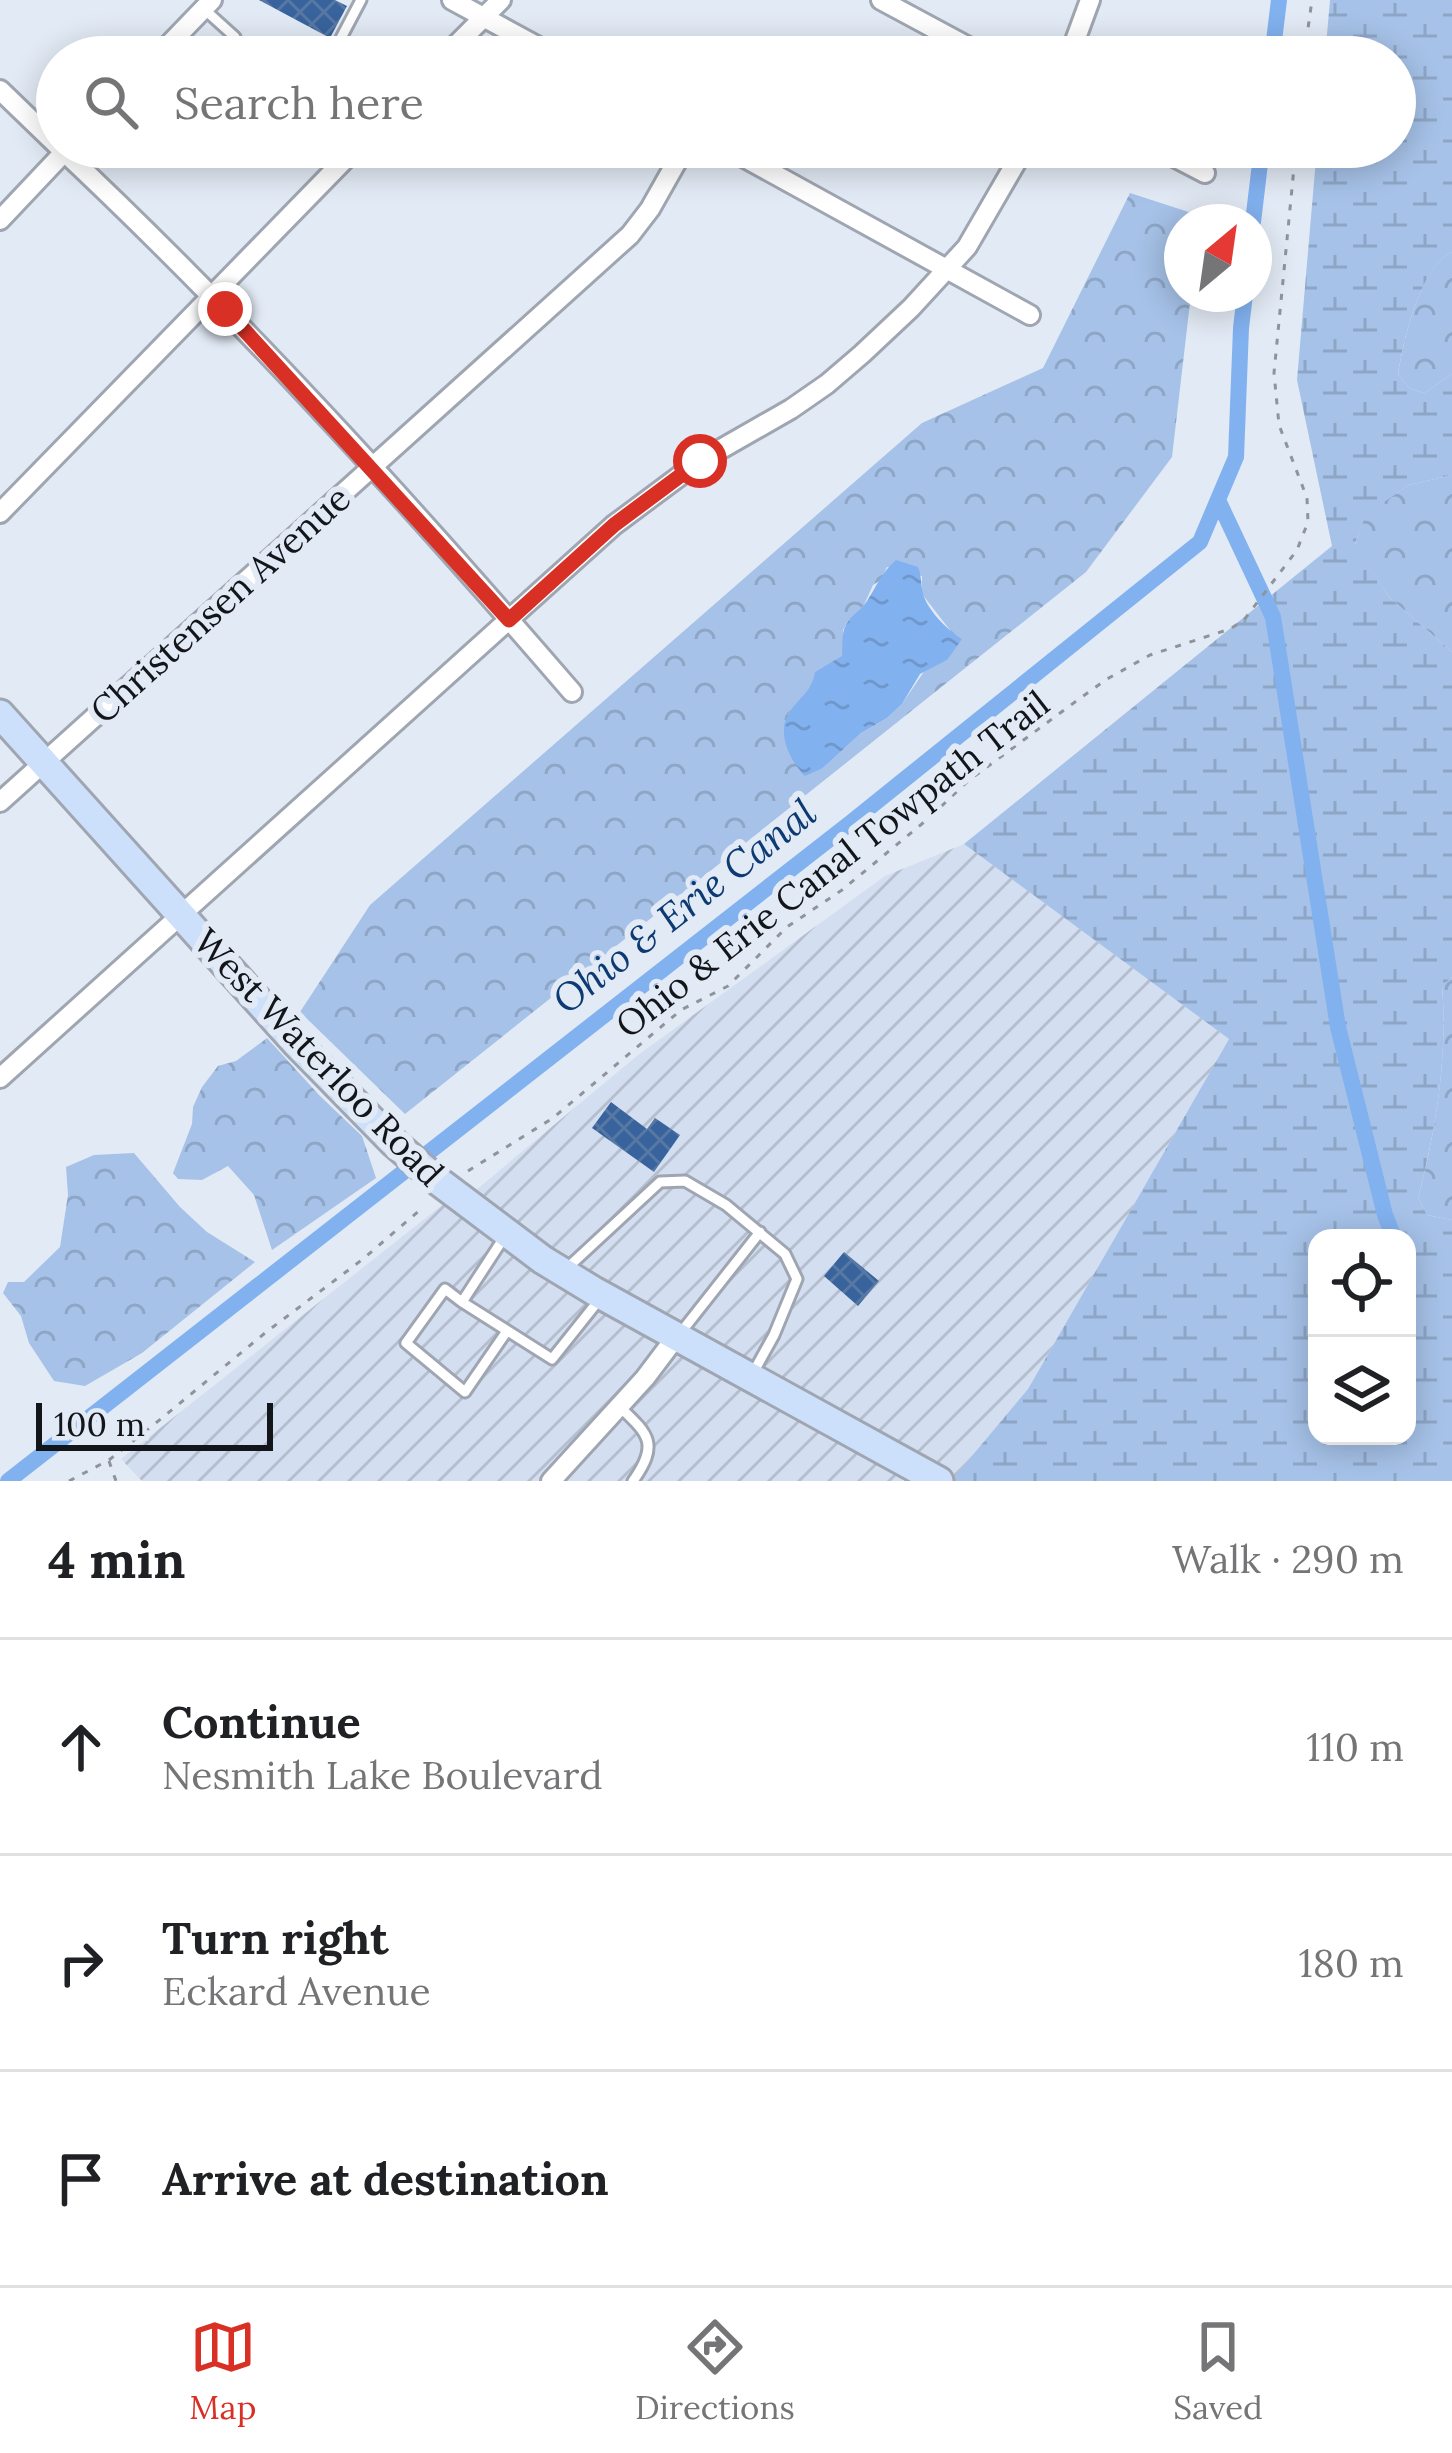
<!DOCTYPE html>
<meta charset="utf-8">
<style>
body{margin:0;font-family:Lora,serif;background:#f6f6f6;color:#202124}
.controls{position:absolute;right:36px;bottom:36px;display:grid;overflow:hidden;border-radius:24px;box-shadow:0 6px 30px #0003}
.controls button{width:108px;height:108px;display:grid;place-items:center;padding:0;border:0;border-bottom:3px solid #e0e0e0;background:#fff;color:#202124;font:60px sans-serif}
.compass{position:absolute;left:1164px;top:204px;width:108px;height:108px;border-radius:50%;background:#fff;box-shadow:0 6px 30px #0003;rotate:29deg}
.scale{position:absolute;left:36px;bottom:30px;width:237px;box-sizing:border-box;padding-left:12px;border:6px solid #121519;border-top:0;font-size:33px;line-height:42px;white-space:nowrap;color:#121519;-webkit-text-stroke:9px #e2eaf5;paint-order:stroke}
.stop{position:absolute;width:36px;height:36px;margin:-27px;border:9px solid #d93025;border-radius:50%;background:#fff}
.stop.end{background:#d93025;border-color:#fff;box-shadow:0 3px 12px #0008}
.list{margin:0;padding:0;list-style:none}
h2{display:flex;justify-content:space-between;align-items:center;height:156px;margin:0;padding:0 48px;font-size:51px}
h2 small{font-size:39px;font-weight:400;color:#757577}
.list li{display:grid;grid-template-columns:78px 1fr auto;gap:36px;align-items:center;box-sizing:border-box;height:216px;padding:0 48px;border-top:3px solid #e0e0e0}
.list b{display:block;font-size:45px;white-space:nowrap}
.list p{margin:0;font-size:39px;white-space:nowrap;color:#757577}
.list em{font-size:39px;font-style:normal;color:#757577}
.icon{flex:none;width:66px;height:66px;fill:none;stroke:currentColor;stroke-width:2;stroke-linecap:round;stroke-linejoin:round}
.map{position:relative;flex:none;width:1452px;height:1481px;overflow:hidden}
.search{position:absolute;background:#fff;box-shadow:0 6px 30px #0003;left:36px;right:36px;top:36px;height:132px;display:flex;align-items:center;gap:30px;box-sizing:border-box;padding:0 42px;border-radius:66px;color:#757577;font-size:45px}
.sheet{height:804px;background:#fff}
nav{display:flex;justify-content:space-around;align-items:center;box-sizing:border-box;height:168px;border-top:3px solid #e0e0e0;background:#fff;font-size:33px;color:#757577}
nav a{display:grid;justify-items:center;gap:6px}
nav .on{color:#d93025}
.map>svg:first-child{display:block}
.industrial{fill:url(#industrial-furrows)}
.forest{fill:url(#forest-crowns);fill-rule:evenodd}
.wetland{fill:url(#wetland-marsh);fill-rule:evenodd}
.water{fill:url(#water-ripples)}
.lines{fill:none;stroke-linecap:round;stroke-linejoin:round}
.canal{stroke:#82b1ef;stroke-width:16}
.building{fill:url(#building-cross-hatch)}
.service-casing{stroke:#9fa6b1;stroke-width:15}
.minor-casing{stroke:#9fa6b1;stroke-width:24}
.secondary-casing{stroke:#9fa6b1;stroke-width:33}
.path{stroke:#8e949c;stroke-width:3;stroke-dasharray:6 9;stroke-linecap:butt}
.service{stroke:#fff;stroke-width:9}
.minor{stroke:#fff;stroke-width:18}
.secondary{stroke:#cce0fb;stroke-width:27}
.route{stroke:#d93025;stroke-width:15}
.labels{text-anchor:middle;stroke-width:12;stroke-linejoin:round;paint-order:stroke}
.street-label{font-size:36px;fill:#121519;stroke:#e2eaf5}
.water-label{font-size:39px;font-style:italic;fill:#0d3a72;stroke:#e2eaf5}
</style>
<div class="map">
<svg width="1452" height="1481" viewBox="0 0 1452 1481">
<defs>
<pattern id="industrial-furrows" width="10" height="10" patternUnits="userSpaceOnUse" patternTransform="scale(3)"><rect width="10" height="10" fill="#d3dff1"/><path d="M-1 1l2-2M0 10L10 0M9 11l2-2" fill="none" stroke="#b4bece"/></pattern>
<pattern id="forest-crowns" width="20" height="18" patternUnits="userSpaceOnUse" patternTransform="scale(3)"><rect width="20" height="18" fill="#a6c2e8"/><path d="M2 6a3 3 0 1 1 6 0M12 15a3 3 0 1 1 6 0" fill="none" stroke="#8ea6c6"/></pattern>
<pattern id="wetland-marsh" width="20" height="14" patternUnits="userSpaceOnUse" patternTransform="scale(3)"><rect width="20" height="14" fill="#a6c2e8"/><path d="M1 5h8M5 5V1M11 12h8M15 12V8" fill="none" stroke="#8ea6c6"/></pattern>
<pattern id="water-ripples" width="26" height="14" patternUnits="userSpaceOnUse" patternTransform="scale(3)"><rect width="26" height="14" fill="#82b1ef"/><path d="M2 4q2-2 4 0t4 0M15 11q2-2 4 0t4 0" fill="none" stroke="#6f97cc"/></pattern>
<pattern id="building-cross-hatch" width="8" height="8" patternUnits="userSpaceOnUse" patternTransform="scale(3)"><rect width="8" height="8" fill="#38639c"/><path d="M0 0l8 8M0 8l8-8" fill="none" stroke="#5878a4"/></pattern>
</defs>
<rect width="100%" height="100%" fill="#e2eaf5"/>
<path class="industrial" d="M 964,844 L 1229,1039 L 1028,1389 L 953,1481 L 911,1466 L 902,1481 L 142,1481 L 121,1459 L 456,1194 L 464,1200 L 638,1055 L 885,876 Z"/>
<path class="forest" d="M 1130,193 L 1201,216 L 1200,222 L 1182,222 L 1182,294 L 1191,294 L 1172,457 L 1086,572 L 405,1114 L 300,1012 L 370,905 L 922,423 L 1043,368 ZM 887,567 L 922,576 L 922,594 L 953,634 L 947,660 L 925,670 L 902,704 L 887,718 L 861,733 L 823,768 L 788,714 C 801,701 813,690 816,672 L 843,656 L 843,630 L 847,623 L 864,605 L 873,585 L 881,580 Z
M 1452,252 L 1452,374 L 1424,393 L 1409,388 L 1398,374 C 1404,340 1419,268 1452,252 Z
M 1452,475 L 1452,652 L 1389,597 L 1355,545 L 1365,514 L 1409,485 Z
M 1452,977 L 1452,1220 L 1427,1215 L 1418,1198 C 1436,1130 1448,1056 1442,985 Z
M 267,1038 L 320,1096 L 362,1136 L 376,1178 L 272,1250 L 254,1195 L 228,1166 L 202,1180 L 178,1179 L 173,1173 L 192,1124 L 193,1107 L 202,1087 L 218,1066 L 236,1061 Z
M 134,1153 L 180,1207 L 207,1232 L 255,1262 L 142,1353 L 85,1386 L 54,1381 L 29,1343 L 21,1316 L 3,1293 L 8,1282 L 24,1282 L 60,1247 L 68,1195 L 66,1167 L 94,1155 Z"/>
<path class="wetland" d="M 1330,0 L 1452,0 L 1452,252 C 1419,269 1404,339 1398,374 L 1409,388 L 1424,393 L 1452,374 L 1452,475 L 1409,485 L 1366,514 L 1355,544 L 1389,597 L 1452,652 L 1452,977 L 1442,986 C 1448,1056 1436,1130 1418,1198 L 1427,1215 L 1452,1220 L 1452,1481 L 951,1481 L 1028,1389 L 1229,1039 L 964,844 L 1332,546 L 1297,380 L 1317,147 L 1395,147 L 1395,57 L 1325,57 ZM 1317,1238 L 1407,1238 L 1407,1436 L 1317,1436 Z"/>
<path class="water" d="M 896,560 L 918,567 C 921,574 921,581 922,589 C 924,607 947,630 962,639 L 947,660 L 920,674 L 902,704 L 887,718 L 861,733 L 823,768 L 805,776 C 790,761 776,733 789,713 C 799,697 812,692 815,672 L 842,656 C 843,646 841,633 846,625 C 851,615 861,610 867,601 C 876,587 882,572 896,560 Z"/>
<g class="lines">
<path class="canal" d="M 1272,57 L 1279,0
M 1253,222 L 1262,147
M 1218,500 L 1273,617 L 1338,1027 L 1385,1215 L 1394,1238
M 8,1481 L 849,824 L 1200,542 L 1236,457 L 1241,328 L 1245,294"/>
</g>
<path class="building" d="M 259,0 L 335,0 L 347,6 L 330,38 Z
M 611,1102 L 647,1129 L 655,1118 L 680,1135 L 654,1172 L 592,1128 Z
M 844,1252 L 879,1281 L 858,1306 L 824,1276 Z"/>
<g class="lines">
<g class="service-casing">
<path id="service" d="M 204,9 L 235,37
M 341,38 L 361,0
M 505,1236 L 462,1302 L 552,1359 L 599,1300
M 565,1270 L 660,1182 L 685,1181 L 726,1205 L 785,1254 L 797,1279 L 774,1335 L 753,1373
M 462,1302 L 445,1289 L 406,1343 L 465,1392 L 507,1331
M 678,1336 L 760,1232
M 619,1406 C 648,1434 660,1443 633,1481"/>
</g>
<g class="minor-casing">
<path id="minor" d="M 452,0 L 557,57
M 881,0 L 987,57
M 157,57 L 212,0
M 444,57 L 501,0
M 1069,57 L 1090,0
M 0,90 L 57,145
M 59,147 C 241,318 409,503 572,692
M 725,147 L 1030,315
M 1155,147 L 1205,173
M 0,220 L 69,147
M 0,513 L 357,147
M 0,802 L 630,235 L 650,209 L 685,147
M 0,1078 L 614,525 L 700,461 L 791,409 L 827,384 L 862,354 L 911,308 L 967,247 L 1025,147
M 551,1481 L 645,1378 L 676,1337"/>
</g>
<g class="secondary-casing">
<path id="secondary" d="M 0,714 L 296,1043 L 393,1142 L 438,1181 L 543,1260 L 594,1291 L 939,1481"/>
</g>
<path class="path" d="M 1304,57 L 1312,0
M 468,1171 L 553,1118 L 681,1010 L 728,986 L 787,927 L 842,890 L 929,818 L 968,781 L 1075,702 L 1107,679 L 1150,655 L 1230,629 L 1244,620 L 1297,550 L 1308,522 L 1307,498 L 1279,425 L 1274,373 L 1296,147
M 109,1461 L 116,1481
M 69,1481 L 109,1460 L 151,1427 L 265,1333 L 363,1259 L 420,1210"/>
<use href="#service" class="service"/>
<use href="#minor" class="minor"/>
<use href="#secondary" class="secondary"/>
</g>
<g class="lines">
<path class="route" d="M 225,309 L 509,620 L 614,525 L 700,461"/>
</g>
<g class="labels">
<g class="street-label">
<text transform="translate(220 604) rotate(-42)" y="13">Christensen Avenue</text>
<text transform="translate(832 864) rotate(-38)" y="13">Ohio &amp; Erie Canal Towpath Trail</text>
<text transform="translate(319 1057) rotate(46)" y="13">West Waterloo Road</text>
</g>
<g class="water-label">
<text transform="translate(684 906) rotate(-38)" y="14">Ohio &amp; Erie Canal</text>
</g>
</g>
</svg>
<div class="controls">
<button><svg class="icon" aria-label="locate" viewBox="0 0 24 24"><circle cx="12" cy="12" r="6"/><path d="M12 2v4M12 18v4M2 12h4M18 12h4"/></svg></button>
<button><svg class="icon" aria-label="layers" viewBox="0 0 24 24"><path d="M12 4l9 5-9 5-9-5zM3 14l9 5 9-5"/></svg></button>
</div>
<svg class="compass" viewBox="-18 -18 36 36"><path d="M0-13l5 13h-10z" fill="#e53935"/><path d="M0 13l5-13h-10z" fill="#757577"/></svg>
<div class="scale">100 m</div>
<div class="stop" style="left:700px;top:461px"></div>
<div class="stop end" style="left:225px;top:309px"></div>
<div class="search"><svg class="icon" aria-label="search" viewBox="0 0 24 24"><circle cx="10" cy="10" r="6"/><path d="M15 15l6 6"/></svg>Search here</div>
</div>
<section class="sheet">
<h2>4 min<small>Walk · 290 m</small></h2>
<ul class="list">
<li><svg class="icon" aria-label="ahead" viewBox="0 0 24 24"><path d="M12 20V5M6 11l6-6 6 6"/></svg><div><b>Continue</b><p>Nesmith Lake Boulevard</p></div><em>110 m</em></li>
<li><svg class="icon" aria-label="right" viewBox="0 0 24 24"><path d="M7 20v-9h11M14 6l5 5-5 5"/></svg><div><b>Turn right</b><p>Eckard Avenue</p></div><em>180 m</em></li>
<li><svg class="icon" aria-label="arrive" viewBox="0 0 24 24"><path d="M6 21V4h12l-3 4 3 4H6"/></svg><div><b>Arrive at destination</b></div></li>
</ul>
</section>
<nav>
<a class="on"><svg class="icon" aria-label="map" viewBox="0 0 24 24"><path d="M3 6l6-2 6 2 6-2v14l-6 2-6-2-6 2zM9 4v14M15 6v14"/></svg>Map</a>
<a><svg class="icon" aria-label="directions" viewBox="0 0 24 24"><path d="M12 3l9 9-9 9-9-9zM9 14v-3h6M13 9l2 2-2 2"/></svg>Directions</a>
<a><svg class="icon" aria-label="saved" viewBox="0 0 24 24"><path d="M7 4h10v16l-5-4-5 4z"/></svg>Saved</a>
</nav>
